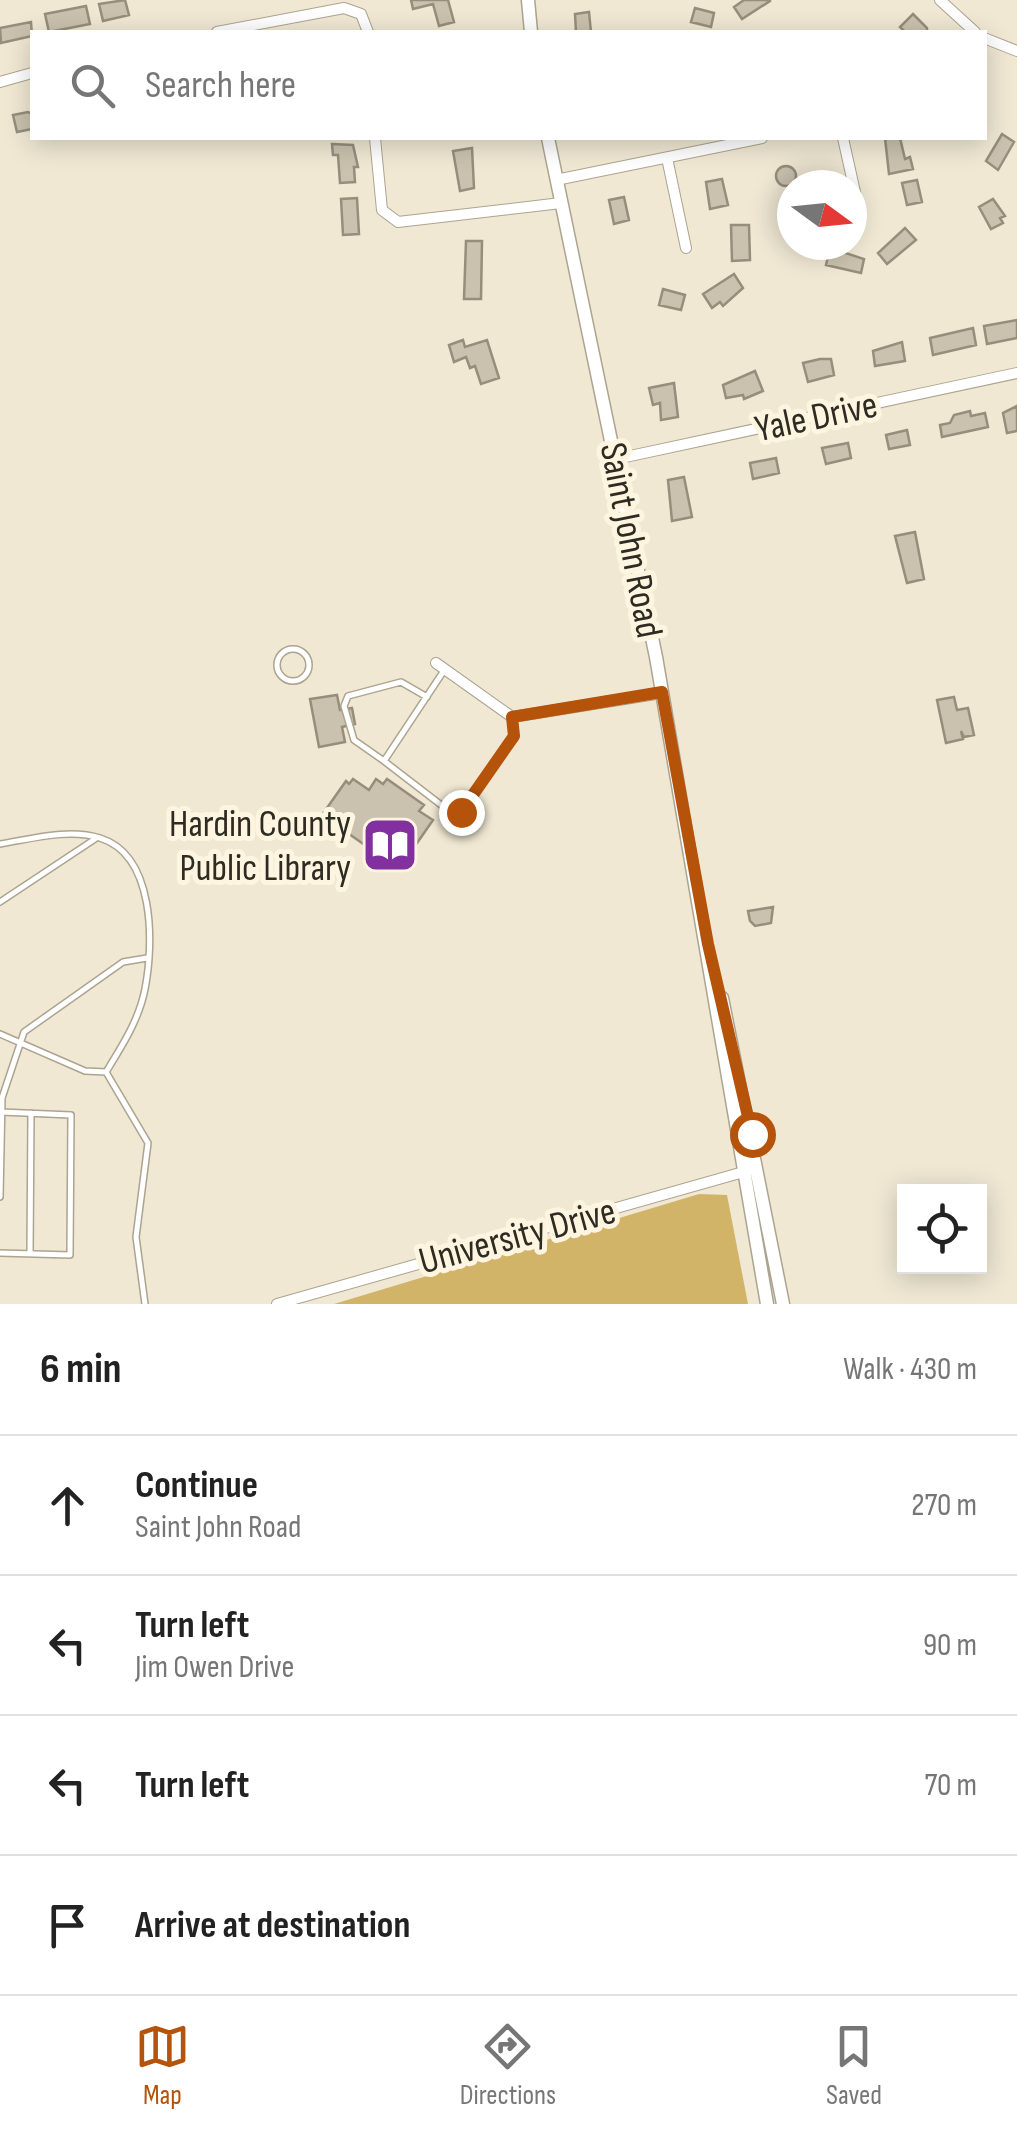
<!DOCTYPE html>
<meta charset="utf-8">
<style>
body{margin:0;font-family:"Sofia Sans Condensed",sans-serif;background:#f6f6f6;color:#222}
.controls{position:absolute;right:30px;bottom:30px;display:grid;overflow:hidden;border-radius:0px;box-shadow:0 5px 25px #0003}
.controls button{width:90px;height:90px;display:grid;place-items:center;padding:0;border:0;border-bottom:2px solid #e0e0e0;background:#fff;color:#222;font:50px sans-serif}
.compass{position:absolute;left:777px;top:170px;width:90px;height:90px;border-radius:50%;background:#fff;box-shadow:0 5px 25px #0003;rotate:105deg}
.stop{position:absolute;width:30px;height:30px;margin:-22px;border:8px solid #b45309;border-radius:50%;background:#fff}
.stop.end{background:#b45309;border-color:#fff;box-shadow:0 2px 10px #0008}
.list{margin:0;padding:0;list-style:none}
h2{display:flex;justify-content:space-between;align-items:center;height:130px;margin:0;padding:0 40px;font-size:42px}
h2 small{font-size:32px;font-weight:400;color:#767676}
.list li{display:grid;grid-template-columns:65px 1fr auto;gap:30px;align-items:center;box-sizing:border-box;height:140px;padding:0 40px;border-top:2px solid #e0e0e0}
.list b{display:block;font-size:38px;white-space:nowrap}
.list p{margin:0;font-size:32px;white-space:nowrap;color:#767676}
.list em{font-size:32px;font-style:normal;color:#767676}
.icon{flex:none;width:55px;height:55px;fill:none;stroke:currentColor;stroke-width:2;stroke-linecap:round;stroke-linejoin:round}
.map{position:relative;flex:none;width:1017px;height:1304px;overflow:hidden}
.search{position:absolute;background:#fff;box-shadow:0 5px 25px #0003;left:30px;right:30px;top:30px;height:110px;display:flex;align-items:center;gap:25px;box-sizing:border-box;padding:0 35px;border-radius:0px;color:#767676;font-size:38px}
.sheet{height:690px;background:#fff}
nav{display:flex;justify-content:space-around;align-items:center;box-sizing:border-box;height:140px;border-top:2px solid #e0e0e0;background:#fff;font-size:28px;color:#767676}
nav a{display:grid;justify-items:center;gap:5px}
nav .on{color:#b45309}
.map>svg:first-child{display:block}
.green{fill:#d2b468}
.building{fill:#cac2ae;stroke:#968e7b;stroke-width:2.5}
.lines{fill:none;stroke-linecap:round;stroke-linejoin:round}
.service-casing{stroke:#aca490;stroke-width:8}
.minor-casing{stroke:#aca490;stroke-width:12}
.tertiary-casing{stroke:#aca490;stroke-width:15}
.service{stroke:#fff;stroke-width:5}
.minor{stroke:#fff;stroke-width:10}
.tertiary{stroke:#fff;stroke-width:12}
.route{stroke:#b45309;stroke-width:12}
.labels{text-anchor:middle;stroke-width:10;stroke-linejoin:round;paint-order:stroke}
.street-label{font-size:38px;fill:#2e2b23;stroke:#fef5e0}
.poi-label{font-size:38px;fill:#2e2b23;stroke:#fef5e0;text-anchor:end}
</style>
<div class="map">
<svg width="1017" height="1304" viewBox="0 0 1017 1304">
<rect width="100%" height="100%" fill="#f0e8d3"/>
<path class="green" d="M 699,1194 L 727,1195 L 748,1304 L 334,1304 Z"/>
<path class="building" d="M 125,0 L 129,15 L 103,21 L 99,4 Z
M 411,0 L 448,0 L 454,22 L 439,26 L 433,4 L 413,9 Z
M 744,0 L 770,0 L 770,1 L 742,19 L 734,7 Z
M 86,6 L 90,24 L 49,32 L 45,14 Z
M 695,8 L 714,13 L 711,27 L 691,22 Z
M 589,12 L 591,32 L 576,32 L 575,14 Z
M 913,14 L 927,28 L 927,32 L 905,32 L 900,27 Z
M 31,22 L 32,36 L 1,43 L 0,28 Z
M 28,112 L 32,114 L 32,129 L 17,132 L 13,115 Z
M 1002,134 L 1014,142 L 998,170 L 986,161 Z
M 885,138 L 900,138 L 905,159 L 910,157 L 913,169 L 889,174 Z
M 332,144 L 353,145 L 358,167 L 354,167 L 355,182 L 340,183 L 338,155 L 333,155 Z
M 472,148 L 474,188 L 460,191 L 453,151 Z
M776 176a10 10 0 1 1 20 0a10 10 0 1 1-20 0Z
M 722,179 L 728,205 L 710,209 L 706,182 Z
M 917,180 L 922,202 L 907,205 L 902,183 Z
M 624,197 L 629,220 L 614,224 L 609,200 Z
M 357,198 L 359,234 L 343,235 L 341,199 Z
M 993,199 L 1005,216 L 1000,218 L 1003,223 L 991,229 L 979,207 Z
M 731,225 L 749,225 L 750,260 L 732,261 Z
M 905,228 L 916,240 L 887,264 L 878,253 Z
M 466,241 L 482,241 L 481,299 L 464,299 Z
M 830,248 L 864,259 L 861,273 L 826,265 Z
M 734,274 L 743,288 L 723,306 L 720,302 L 712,308 L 703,294 Z
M 663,289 L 685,295 L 681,310 L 659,305 Z
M 1017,320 L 1017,338 L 987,344 L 984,326 Z
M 973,328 L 976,345 L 933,355 L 930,338 Z
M 463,340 L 465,347 L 487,340 L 499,378 L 481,384 L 475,366 L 470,368 L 466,357 L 454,362 L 449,345 Z
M 902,342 L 905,361 L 875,366 L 873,351 Z
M 820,359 L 831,359 L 834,375 L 808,382 L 803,363 Z
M 755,371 L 763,391 L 744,399 L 743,395 L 726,398 L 723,385 Z
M 674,383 L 678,417 L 661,420 L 660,403 L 653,405 L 649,388 Z
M 1017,406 L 1017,431 L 1007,433 L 1003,413 Z
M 970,411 L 971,416 L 985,413 L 988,427 L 942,437 L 940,425 L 950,423 L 954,415 Z
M 907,430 L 910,445 L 889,449 L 886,435 Z
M 848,443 L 851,458 L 826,464 L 822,448 Z
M 776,458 L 779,473 L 753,479 L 750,463 Z
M 684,477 L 692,517 L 672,521 L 668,480 Z
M 915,532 L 924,579 L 907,583 L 895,536 Z
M 337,695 L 340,710 L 352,708 L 355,724 L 342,727 L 345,742 L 319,747 L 310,699 Z
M 954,697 L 957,710 L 968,708 L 974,735 L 964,737 L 961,731 L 963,739 L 946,743 L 937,700 Z
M 353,779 L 369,790 L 376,779 L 383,784 L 387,779 L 424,805 L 419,811 L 433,820 L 399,869 L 322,815 L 346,781 L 349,784 Z
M 773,907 L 771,923 L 755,926 L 750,921 L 748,911 Z"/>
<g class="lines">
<g class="service-casing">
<path id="service" d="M277 665a16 16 0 1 1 32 0a16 16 0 1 1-32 0Z
M 445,669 L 384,761 L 449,811 L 461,812 L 514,736 L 512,717
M 384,761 L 354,740 L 344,706 L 348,696 L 401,682 L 427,697
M 0,844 C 31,839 69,828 100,838 C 155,855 154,943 145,989 C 139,1020 122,1046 106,1072
M 0,902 L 95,839
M 0,1034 L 85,1071 L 106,1072
M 106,1072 L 148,1143 L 136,1237 L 145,1304
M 0,1197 L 2,1098 L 24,1032 L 123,962 L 147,958
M 0,1253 L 70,1255 L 71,1115 L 1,1112
M 30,1254 L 31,1113"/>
</g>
<g class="minor-casing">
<path id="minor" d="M 940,0 L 975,32
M 217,32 L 344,8 L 361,14 L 368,32
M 984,38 L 1017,51
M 0,82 L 32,73
M 375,138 L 382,210 L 398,222 L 561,203
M 843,138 L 859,210
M 667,158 L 686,248
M 556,180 L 762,138
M 616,459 L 1017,373
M 436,663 L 512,717 L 662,693
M 277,1304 L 747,1171"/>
</g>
<g class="tertiary-casing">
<path id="tertiary" d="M 528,0 L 531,32
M 548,138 L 656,657 L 767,1304
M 722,998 L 783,1304"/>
</g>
<use href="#service" class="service"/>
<use href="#minor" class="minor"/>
<use href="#tertiary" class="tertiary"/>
</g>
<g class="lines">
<path class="route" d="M 461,812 L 514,736 L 512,717 L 662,692 L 708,944 L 752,1134"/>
</g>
<defs>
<g id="library-square" transform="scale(2.875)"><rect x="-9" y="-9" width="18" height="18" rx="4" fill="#82309f" stroke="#fef5e0"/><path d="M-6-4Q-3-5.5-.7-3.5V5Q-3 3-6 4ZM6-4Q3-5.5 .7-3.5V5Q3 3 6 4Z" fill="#fff"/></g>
</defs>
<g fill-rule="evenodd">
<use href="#library-square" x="390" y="845"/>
</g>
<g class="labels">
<g class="street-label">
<text transform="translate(816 416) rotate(-12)" y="13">Yale Drive</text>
<text transform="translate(632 540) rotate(79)" y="13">Saint John Road</text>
<text transform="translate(517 1235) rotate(-15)" y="13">University Drive</text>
</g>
<g class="poi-label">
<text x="351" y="836">Hardin County<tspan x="351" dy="44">Public Library</tspan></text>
</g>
</g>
</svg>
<div class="controls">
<button><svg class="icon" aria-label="locate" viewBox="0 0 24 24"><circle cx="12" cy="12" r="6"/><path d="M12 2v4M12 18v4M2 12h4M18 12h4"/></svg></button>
</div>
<svg class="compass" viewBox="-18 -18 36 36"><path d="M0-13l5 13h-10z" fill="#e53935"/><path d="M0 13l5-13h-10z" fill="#767676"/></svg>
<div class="stop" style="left:752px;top:1134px"></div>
<div class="stop end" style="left:461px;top:812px"></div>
<div class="search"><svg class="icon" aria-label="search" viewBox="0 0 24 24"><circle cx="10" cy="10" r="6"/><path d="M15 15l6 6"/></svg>Search here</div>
</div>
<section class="sheet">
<h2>6 min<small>Walk · 430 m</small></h2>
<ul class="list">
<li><svg class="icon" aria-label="ahead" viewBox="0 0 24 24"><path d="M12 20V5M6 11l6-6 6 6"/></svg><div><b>Continue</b><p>Saint John Road</p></div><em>270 m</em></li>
<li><svg class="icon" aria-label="left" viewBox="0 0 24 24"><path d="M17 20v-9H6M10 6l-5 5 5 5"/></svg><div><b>Turn left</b><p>Jim Owen Drive</p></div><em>90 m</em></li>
<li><svg class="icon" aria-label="left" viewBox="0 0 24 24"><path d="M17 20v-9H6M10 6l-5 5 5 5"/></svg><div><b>Turn left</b></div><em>70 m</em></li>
<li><svg class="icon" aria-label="arrive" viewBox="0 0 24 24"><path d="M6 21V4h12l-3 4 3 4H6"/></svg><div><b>Arrive at destination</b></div></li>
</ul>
</section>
<nav>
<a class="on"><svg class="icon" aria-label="map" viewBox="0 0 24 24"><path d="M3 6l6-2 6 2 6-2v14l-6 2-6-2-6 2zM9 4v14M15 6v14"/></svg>Map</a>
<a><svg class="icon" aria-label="directions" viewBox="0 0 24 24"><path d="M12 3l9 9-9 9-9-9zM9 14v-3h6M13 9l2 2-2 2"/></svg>Directions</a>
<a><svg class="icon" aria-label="saved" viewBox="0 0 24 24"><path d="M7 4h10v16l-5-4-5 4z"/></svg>Saved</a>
</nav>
